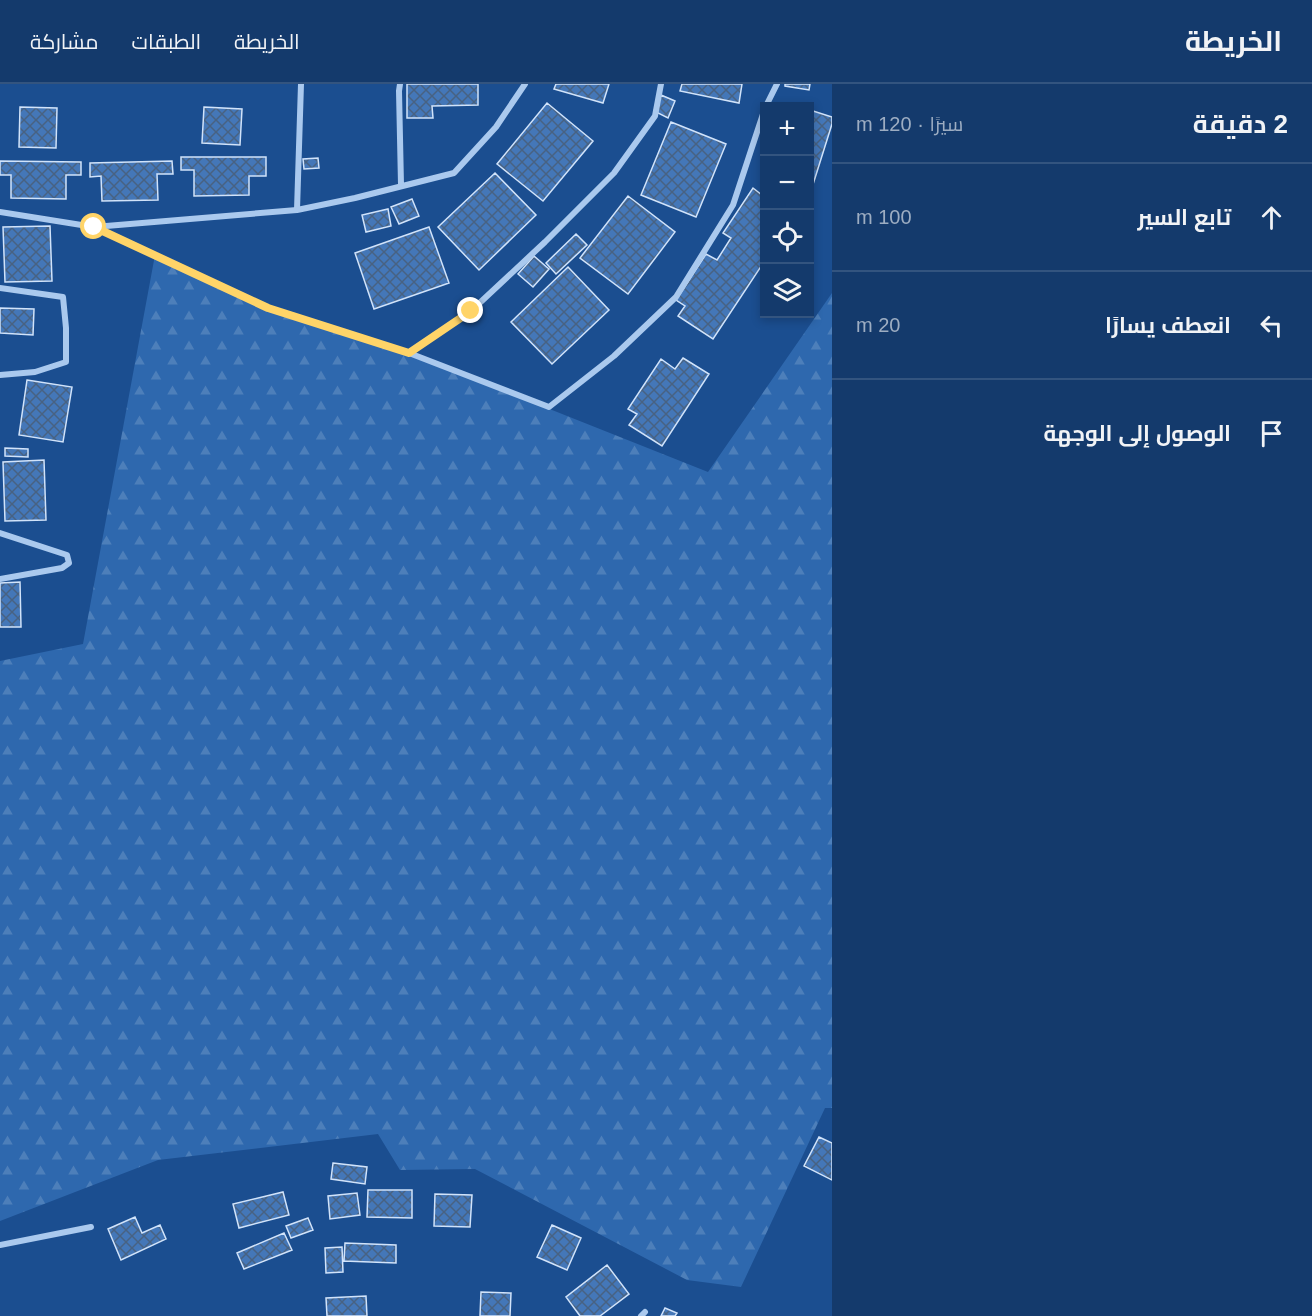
<!DOCTYPE html>
<html lang="ar">
<meta charset="utf-8">
<style>
body{margin:0;font-family:Helvetica,Cairo,sans-serif;background:#214574;color:#f1f3f6;direction:rtl}
.controls{position:absolute;right:18px;top:18px;display:grid;overflow:hidden;border-radius:0px;box-shadow:0 3px 9px #0003}
.controls button{width:54px;height:54px;display:grid;place-items:center;padding:0;border:0;border-bottom:2px solid #33547f;background:#143a6c;color:#f1f3f6;font:30px sans-serif}
.stop{position:absolute;width:18px;height:18px;margin:-14px;border:4px solid #ffd468;border-radius:50%;background:#fff}
.stop.end{background:#ffd468;border-color:#fff;box-shadow:0 2px 6px #0008}
.list{margin:0;padding:0;list-style:none}
h2{display:flex;justify-content:space-between;align-items:center;height:78px;margin:0;padding:0 24px;font-size:26px}
h2 small{font-size:20px;font-weight:400;color:#9dadc2}
.list li{display:grid;grid-template-columns:39px 1fr auto;gap:18px;align-items:center;box-sizing:border-box;height:108px;padding:0 24px;border-top:2px solid #33547f}
.list b{display:block;font-size:22px;white-space:nowrap}
.list em{font-size:20px;font-style:normal;color:#9dadc2}
.icon{flex:none;width:33px;height:33px;fill:none;stroke:currentColor;stroke-width:2;stroke-linecap:round;stroke-linejoin:round}
.map{position:relative;flex:none;width:832px;height:1232px;overflow:hidden;direction:ltr}
header{display:flex;align-items:center;gap:36px;box-sizing:border-box;height:84px;padding:0 30px;background:#143a6c;border-bottom:2px solid #33547f}
header strong{font-size:28px}
nav{display:flex;gap:33px;margin-inline-start:auto;font-size:21px}
main{display:flex}
aside{flex:1;background:#143a6c}
.map>svg:first-child{display:block}
.forest{fill:url(#forest-firs)}
.building{fill:url(#building-cross-hatch);stroke:#d1e3fa;stroke-width:1.5}
.lines{fill:none;stroke-linecap:round;stroke-linejoin:round}
.street{stroke:#aac9ee;stroke-width:6}
.route{stroke:#ffd468;stroke-width:8}
</style>
<header>
<strong>الخريطة</strong>
<nav><a>الخريطة</a><a>الطبقات</a><a>مشاركة</a></nav>
</header>
<main>
<aside>
<h2>2 دقيقة<small>سيرًا · 120 m</small></h2>
<ul class="list">
<li><svg class="icon" aria-label="ahead" viewBox="0 0 24 24"><path d="M12 20V5M6 11l6-6 6 6"/></svg><div><b>تابع السير</b></div><em>100 m</em></li>
<li><svg class="icon" aria-label="left" viewBox="0 0 24 24"><path d="M17 20v-9H6M10 6l-5 5 5 5"/></svg><div><b>انعطف يسارًا</b></div><em>20 m</em></li>
<li><svg class="icon" aria-label="arrive" viewBox="0 0 24 24"><path d="M6 21V4h12l-3 4 3 4H6"/></svg><div><b>الوصول إلى الوجهة</b></div></li>
</ul>
</aside>
<div class="map">
<svg width="832" height="1232" viewBox="0 0 832 1232">
<defs>
<pattern id="forest-firs" width="22" height="20" patternUnits="userSpaceOnUse" patternTransform="scale(1.5)"><rect width="22" height="20" fill="#2e68ae"/><path d="M5 1l3.5 6h-7zM16 11l3.5 6h-7z" fill="#4d7fba"/></pattern>
<pattern id="building-cross-hatch" width="8" height="8" patternUnits="userSpaceOnUse" patternTransform="scale(1.5)"><rect width="8" height="8" fill="#4477b8"/><path d="M0 0l8 8M0 8l8-8" fill="none" stroke="#486282"/></pattern>
</defs>
<rect width="100%" height="100%" fill="#1b4e90"/>
<path class="forest" d="M 155,171 L 268,224 L 409,269 L 708,388 L 832,209 L 832,1024 L 825,1024 L 741,1203 L 687,1196 L 475,1085 L 400,1086 L 378,1050 L 158,1076 L 0,1137 L 0,577 L 83,560 Z"/>
<path class="building" d="M 407,0 L 478,0 L 478,21 L 432,22 L 433,34 L 407,34 Z
M 556,0 L 609,0 L 603,19 L 554,5 Z
M 682,0 L 742,0 L 739,19 L 680,7 Z
M 785,0 L 810,0 L 809,6 L 785,2 Z
M 661,11 L 675,17 L 668,34 L 654,27 Z
M 547,19 L 593,57 L 543,117 L 497,80 Z
M 20,23 L 57,24 L 56,64 L 19,63 Z
M 204,23 L 242,25 L 240,61 L 202,59 Z
M 810,26 L 832,33 L 832,40 L 810,110 Z
M 671,38 L 726,60 L 696,133 L 641,111 Z
M 181,73 L 266,73 L 266,92 L 249,92 L 249,111 L 194,112 L 194,86 L 181,86 Z
M 318,74 L 319,84 L 304,85 L 303,75 Z
M 0,77 L 81,78 L 81,91 L 66,91 L 66,115 L 11,114 L 11,91 L 0,91 Z
M 172,77 L 173,90 L 157,90 L 158,116 L 102,117 L 101,92 L 90,93 L 90,79 Z
M 495,89 L 536,131 L 479,186 L 438,143 Z
M 753,104 L 762,111 L 764,108 L 764,178 L 713,255 L 678,232 L 685,222 L 676,216 L 706,170 L 717,176 L 731,154 L 723,149 Z
M 628,112 L 675,148 L 628,210 L 580,174 Z
M 412,115 L 419,132 L 399,140 L 391,123 Z
M 388,125 L 391,142 L 366,148 L 362,131 Z
M 50,142 L 52,197 L 5,198 L 3,143 Z
M 429,143 L 449,199 L 374,225 L 355,169 Z
M 576,150 L 587,161 L 556,190 L 546,179 Z
M 534,172 L 549,185 L 533,203 L 518,190 Z
M 568,183 L 609,226 L 552,280 L 511,238 Z
M 0,224 L 34,225 L 33,251 L 0,249 Z
M 683,274 L 709,290 L 662,362 L 629,341 L 637,330 L 628,325 L 661,275 L 675,285 Z
M 27,296 L 72,303 L 63,358 L 19,351 Z
M 5,364 L 28,365 L 28,373 L 5,372 Z
M 44,376 L 46,436 L 5,437 L 3,378 Z
M 20,498 L 21,543 L 0,543 L 0,499 Z
M 819,1053 L 832,1059 L 832,1096 L 804,1082 Z
M 333,1079 L 367,1083 L 365,1100 L 331,1095 Z
M 368,1106 L 412,1106 L 412,1134 L 367,1133 Z
M 283,1108 L 289,1131 L 239,1144 L 233,1120 Z
M 357,1109 L 360,1131 L 330,1135 L 328,1112 Z
M 435,1110 L 472,1111 L 470,1143 L 434,1142 Z
M 135,1133 L 142,1149 L 160,1141 L 166,1155 L 121,1176 L 108,1145 Z
M 308,1134 L 313,1146 L 291,1154 L 286,1142 Z
M 552,1141 L 581,1154 L 567,1186 L 537,1173 Z
M 284,1149 L 292,1166 L 244,1185 L 237,1169 Z
M 345,1159 L 396,1161 L 396,1179 L 344,1177 Z
M 342,1163 L 343,1188 L 326,1189 L 325,1164 Z
M 607,1181 L 629,1210 L 600,1232 L 580,1232 L 566,1213 Z
M 481,1208 L 511,1209 L 510,1232 L 480,1232 Z
M 366,1212 L 367,1232 L 327,1232 L 326,1214 Z
M 665,1224 L 677,1229 L 675,1232 L 661,1232 Z"/>
<g class="lines">
<path class="street" d="M 400,0 L 399,7 L 401,101
M 766,22 L 777,0
M 297,126 L 301,0
M 0,128 L 94,143 L 297,126 L 355,114 L 454,89 L 496,43 L 525,0
M 94,143 L 268,224 L 409,269 L 549,323 L 614,272 L 676,213 L 733,121 L 764,27
M 0,204 L 63,213 L 66,244 L 66,278 L 35,288 L 0,291
M 409,269 L 471,227 L 545,158 L 614,89 L 655,32 L 661,0
M 0,449 L 67,471 L 69,479 L 62,484 L 0,495
M 0,1161 L 91,1143
M 641,1232 L 645,1228"/>
</g>
<g class="lines">
<path class="route" d="M 94,143 L 268,224 L 409,269 L 471,227"/>
</g>
</svg>
<div class="controls">
<button>+</button>
<button>−</button>
<button><svg class="icon" aria-label="locate" viewBox="0 0 24 24"><circle cx="12" cy="12" r="6"/><path d="M12 2v4M12 18v4M2 12h4M18 12h4"/></svg></button>
<button><svg class="icon" aria-label="layers" viewBox="0 0 24 24"><path d="M12 4l9 5-9 5-9-5zM3 14l9 5 9-5"/></svg></button>
</div>
<div class="stop" style="left:94px;top:143px"></div>
<div class="stop end" style="left:471px;top:227px"></div>
</div>
</main>
